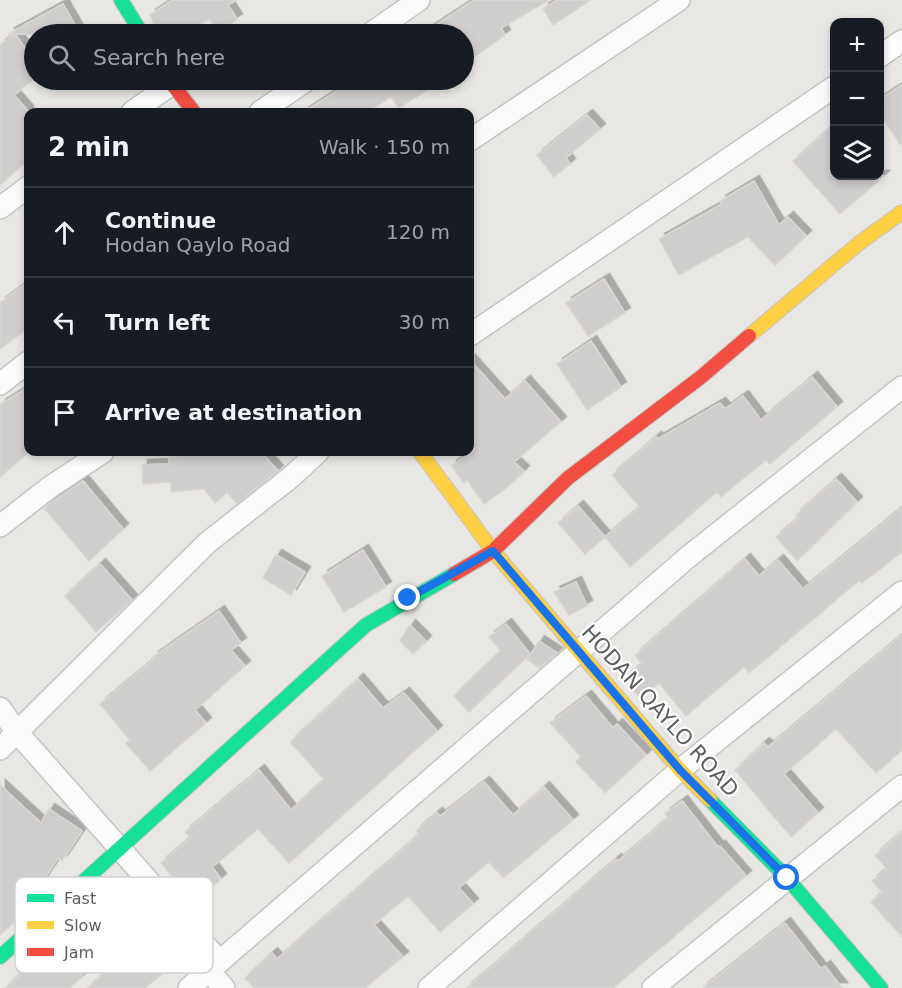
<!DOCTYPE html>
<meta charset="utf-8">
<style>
body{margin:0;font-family:"DejaVu Sans",sans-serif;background:#20242c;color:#f1f3f6}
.controls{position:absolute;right:18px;top:18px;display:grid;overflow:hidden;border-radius:12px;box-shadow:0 3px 9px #0003}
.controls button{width:54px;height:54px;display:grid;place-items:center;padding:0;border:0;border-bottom:2px solid #363941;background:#171b24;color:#f1f3f6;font:30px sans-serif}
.stop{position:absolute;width:18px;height:18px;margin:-14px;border:4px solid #1a73e8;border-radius:50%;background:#fff}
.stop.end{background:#1a73e8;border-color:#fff;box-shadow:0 2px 6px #0008}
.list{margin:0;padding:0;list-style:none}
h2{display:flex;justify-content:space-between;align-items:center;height:78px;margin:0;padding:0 24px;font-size:26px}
h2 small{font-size:20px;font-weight:400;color:#9ea1a6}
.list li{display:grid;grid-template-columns:39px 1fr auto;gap:18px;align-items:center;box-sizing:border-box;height:90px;padding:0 24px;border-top:2px solid #363941}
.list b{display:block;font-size:22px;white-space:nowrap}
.list p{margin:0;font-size:20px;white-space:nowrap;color:#9ea1a6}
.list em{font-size:20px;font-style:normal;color:#9ea1a6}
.icon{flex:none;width:33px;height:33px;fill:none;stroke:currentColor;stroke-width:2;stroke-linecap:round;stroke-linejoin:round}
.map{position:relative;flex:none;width:902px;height:988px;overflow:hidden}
.search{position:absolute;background:#171b24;box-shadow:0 3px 9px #0003;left:24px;top:24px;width:450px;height:66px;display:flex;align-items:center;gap:15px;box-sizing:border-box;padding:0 21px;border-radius:33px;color:#9ea1a6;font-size:22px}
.panel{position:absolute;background:#171b24;box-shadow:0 3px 9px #0003;left:24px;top:108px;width:450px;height:348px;border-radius:12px}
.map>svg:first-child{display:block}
.building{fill:#d0cecd;stroke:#d8d6d4;stroke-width:1.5;filter:url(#shadow)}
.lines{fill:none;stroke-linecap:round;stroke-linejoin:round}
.street-casing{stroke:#c3c4c4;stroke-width:24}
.fast-casing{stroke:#c3c4c4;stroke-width:16}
.slow-casing{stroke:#c3c4c4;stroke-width:16}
.jam-casing{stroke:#c3c4c4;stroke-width:16}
.street{stroke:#fcfbfb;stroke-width:21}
.fast{stroke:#16e098;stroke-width:14}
.slow{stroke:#ffcf43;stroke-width:14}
.jam{stroke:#f24e42;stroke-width:14}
.route{stroke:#1a73e8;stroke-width:8}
.labels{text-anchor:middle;stroke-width:4.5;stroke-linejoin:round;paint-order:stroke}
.street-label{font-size:21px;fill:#5a5e61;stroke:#fff}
.key{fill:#fff;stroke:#cecfd0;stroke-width:1.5}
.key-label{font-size:16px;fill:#5a5e61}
</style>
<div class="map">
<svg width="902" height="988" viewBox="0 0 902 988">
<defs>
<filter id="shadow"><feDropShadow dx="5.5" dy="-5.5" stdDeviation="0" flood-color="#0004"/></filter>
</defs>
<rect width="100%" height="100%" fill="#e9e7e4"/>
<path class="building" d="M 172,0 L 236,0 L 228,5 L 237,19 L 219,32 L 209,19 L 186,34 L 158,34 L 150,15 Z
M 474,0 L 549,0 L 501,28 L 505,35 L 464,64 L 464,34 L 422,34 Z
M 557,0 L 591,0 L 553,25 L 543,9 Z
M 63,4 L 80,34 L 15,34 L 34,61 L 34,79 L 14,95 L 28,111 L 28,160 L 0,185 L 0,45 L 14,34 L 8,34 Z
M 354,80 L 443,80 L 399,108 L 391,97 L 367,112 L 304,112 Z
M 902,85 L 902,147 L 879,113 L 879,100 Z
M 587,115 L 600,129 L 566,158 L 570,164 L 554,177 L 537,155 Z
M 834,125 L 834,176 L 884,176 L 840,214 L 793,161 Z
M 754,181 L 779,225 L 788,217 L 806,236 L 775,265 L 748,237 L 679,275 L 659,239 L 722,204 L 720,201 Z
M 604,279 L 625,313 L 588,336 L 566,303 Z
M 28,282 L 28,328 L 0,349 L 0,303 Z
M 591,341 L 621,387 L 587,410 L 557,364 Z
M 470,360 L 505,399 L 525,381 L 561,422 L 514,462 L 524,471 L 509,486 L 484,504 L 467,480 L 464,483 L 451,466 L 470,453 Z
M 812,377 L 837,407 L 770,464 L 766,460 L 721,497 L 717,492 L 630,567 L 605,537 L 640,507 L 612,475 L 656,437 L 658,439 L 720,403 L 725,409 L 743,396 L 761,420 Z
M 28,387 L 28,453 L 0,477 L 0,405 Z
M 214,452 L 261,452 L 278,471 L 237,503 L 227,493 L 215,503 L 204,489 L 171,492 L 171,482 L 143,484 L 142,465 L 169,464 L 169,457 L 216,453 Z
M 836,479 L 857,502 L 797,561 L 776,537 L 799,518 L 796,515 Z
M 83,481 L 123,529 L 89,561 L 44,508 Z
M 578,506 L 605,537 L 585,554 L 558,523 Z
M 902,508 L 902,552 L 862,583 L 860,580 L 749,673 L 744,667 L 686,716 L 659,683 L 641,699 L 624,679 L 642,664 L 635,655 L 745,559 L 759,576 L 778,560 L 803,589 Z
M 363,550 L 386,587 L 344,612 L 322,576 Z
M 276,555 L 305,572 L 291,595 L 263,578 Z
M 100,564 L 132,600 L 96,632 L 65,596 Z
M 576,582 L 587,606 L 569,615 L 554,592 Z
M 219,611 L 241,643 L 231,650 L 245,666 L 195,710 L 206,723 L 150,771 L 126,743 L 130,740 L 100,704 L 154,659 L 153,657 Z
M 506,624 L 530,654 L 469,712 L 454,696 L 501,651 L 489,637 Z
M 410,625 L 426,641 L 413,654 L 400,641 Z
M 902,635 L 902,750 L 876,773 L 836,729 L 784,774 L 818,813 L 791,837 L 735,770 L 764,743 L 768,747 Z
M 539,641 L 557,653 L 540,668 L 527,660 Z
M 358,679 L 383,708 L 404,693 L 437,731 L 289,863 L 258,829 L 212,867 L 221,879 L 194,903 L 161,863 L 190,838 L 185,832 L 259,770 L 291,810 L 324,780 L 290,742 Z
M 586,696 L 613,728 L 617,724 L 646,755 L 605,793 L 576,762 L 581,757 L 550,723 Z
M 484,782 L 513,815 L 544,787 L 573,820 L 503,878 L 489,862 L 459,888 L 473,904 L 440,932 L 408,896 L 374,925 L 403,957 L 365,988 L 254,988 L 245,978 L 272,953 L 277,959 L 419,835 L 416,831 L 437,813 L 440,816 Z
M 0,785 L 41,823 L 49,809 L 82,831 L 62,861 L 58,858 L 17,919 L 0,935 Z
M 682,801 L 718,847 L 720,846 L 746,876 L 613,988 L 467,988 L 616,859 L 618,861 L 668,818 L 665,814 Z
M 902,832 L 902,937 L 871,902 L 882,892 L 872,881 L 887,869 L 875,855 Z
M 163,916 L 191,951 L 145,988 L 88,988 L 127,953 L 124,948 Z
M 785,923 L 821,969 L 825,966 L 842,988 L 703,988 Z
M 55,944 L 83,976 L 70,988 L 5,988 Z"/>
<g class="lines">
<g class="street-casing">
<path id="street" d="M 370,34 L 419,0
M 880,56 L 902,41
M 132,112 L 172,84
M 260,112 L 307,80
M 470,140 L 679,0
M 0,208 L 28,187
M 470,335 L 834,87
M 0,384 L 28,362
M 0,526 L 50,487 L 103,452
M 0,708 L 16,731 L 220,962
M 0,749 L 207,543 L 291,477 L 318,452
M 209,971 L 224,988
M 189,988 L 688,557 L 902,387
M 429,988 L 680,770 L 902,592
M 653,988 L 902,786"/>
</g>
<g class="fast-casing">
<path id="fast" d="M 121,0 L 142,34
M 710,800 L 787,878 L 881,988
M 0,957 L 366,625 L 454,574"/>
</g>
<g class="slow-casing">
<path id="slow" d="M 749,336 L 858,244 L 902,212
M 420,452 L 493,551 L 680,770 L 710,800"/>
</g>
<g class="jam-casing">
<path id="jam" d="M 169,80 L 194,112
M 454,574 L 493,551 L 568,478 L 701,377 L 749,336"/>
</g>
<use href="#street" class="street"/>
<use href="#fast" class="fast"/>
<use href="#slow" class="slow"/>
<use href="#jam" class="jam"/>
</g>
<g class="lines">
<path class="route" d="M 408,598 L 493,551 L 680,770 L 787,878"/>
</g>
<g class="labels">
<g class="street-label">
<text transform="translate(660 711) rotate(48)" y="7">HODAN QAYLO ROAD</text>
</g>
</g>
<rect x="15" y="877" width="198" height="96" rx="9" class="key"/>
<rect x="27" y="894" width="27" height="8" fill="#16e098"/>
<rect x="27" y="921" width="27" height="8" fill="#ffcf43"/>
<rect x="27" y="948" width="27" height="8" fill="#f24e42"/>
<g class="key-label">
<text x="64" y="904">Fast</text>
<text x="64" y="931">Slow</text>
<text x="64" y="958">Jam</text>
</g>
</svg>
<div class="controls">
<button>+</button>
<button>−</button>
<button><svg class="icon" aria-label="layers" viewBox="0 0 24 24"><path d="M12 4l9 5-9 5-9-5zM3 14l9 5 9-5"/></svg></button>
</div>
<div class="stop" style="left:787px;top:878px"></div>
<div class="stop end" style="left:408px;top:598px"></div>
<div class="search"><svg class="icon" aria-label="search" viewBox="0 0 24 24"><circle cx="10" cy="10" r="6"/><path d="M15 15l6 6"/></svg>Search here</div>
<section class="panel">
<h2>2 min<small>Walk · 150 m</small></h2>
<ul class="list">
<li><svg class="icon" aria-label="ahead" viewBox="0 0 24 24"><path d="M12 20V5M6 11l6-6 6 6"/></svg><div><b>Continue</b><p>Hodan Qaylo Road</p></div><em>120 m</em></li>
<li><svg class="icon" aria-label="left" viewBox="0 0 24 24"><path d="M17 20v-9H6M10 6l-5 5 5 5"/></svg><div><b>Turn left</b></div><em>30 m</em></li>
<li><svg class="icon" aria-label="arrive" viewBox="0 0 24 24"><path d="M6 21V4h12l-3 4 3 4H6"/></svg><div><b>Arrive at destination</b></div></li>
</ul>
</section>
</div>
